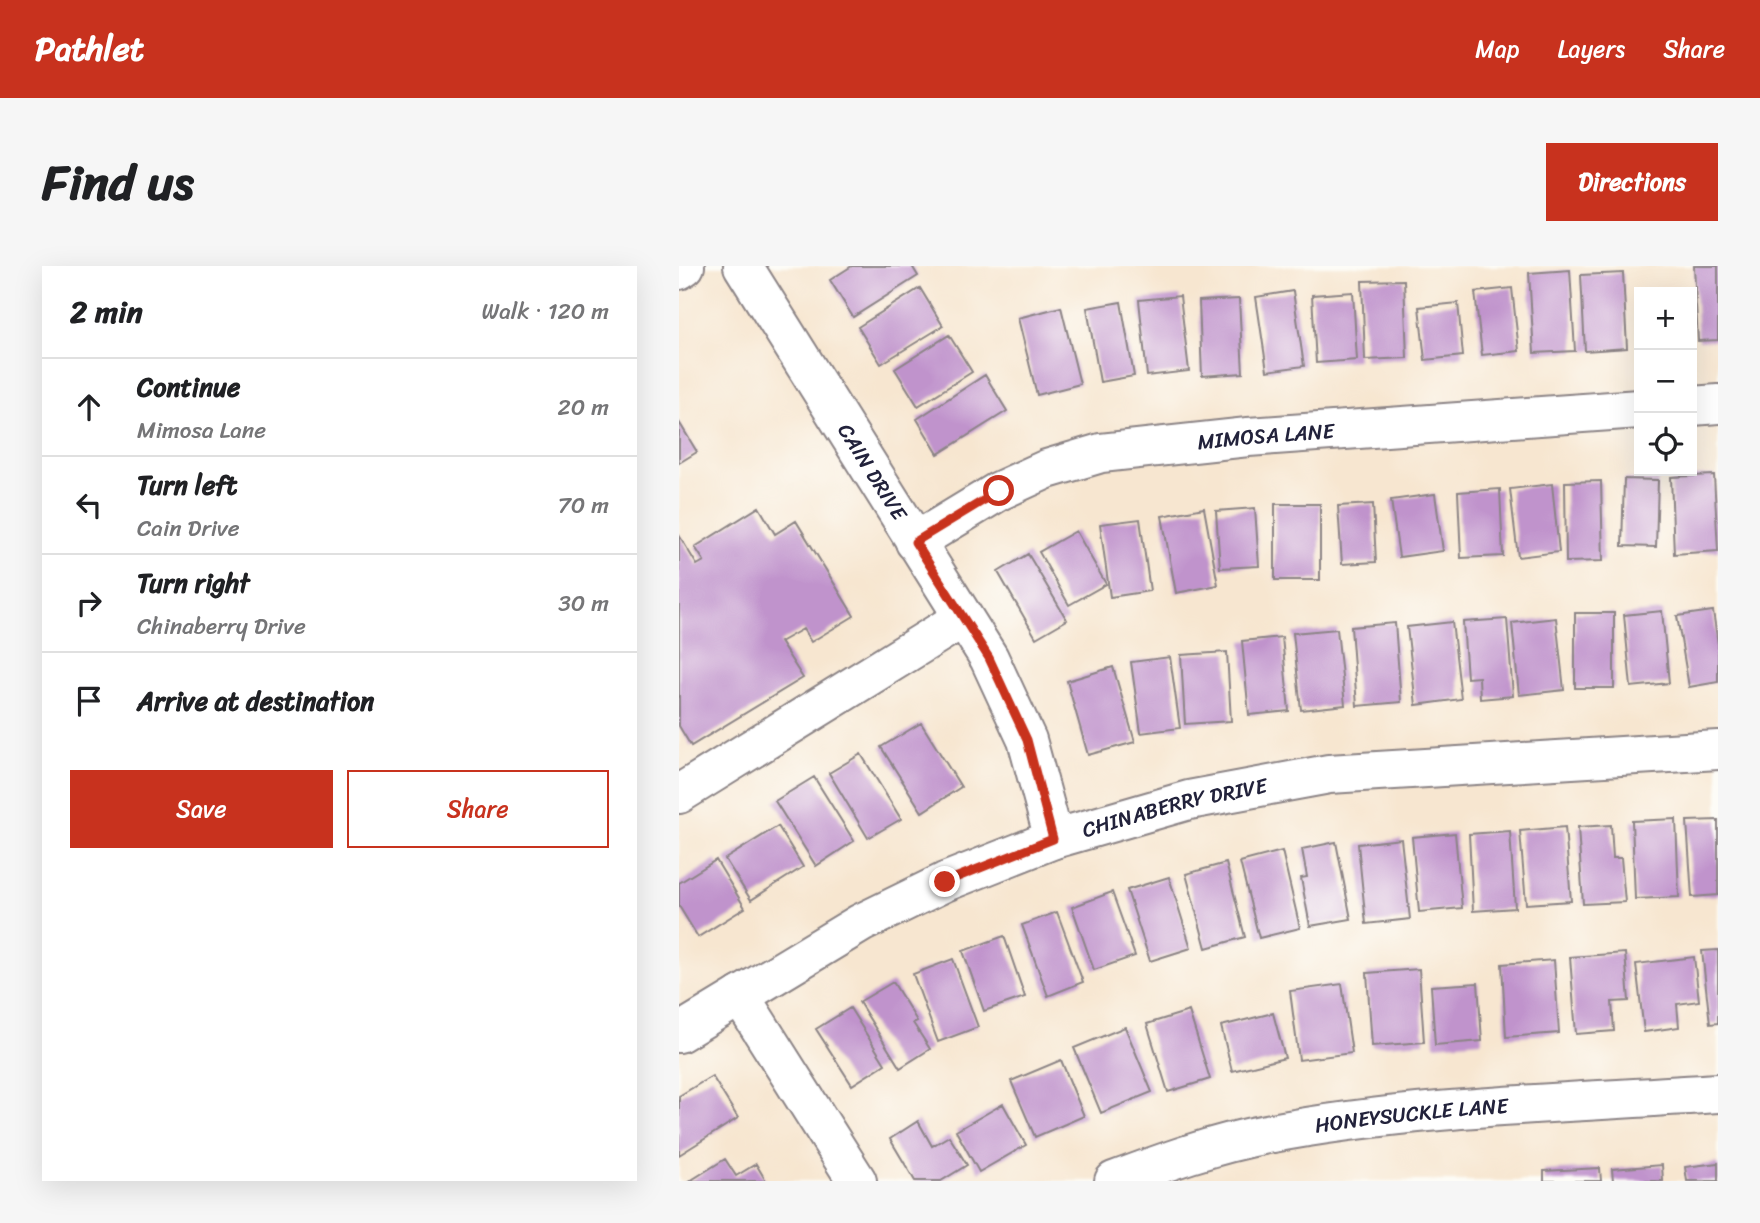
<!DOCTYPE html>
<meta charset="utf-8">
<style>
body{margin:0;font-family:Sriracha,sans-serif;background:#f6f6f6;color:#202124}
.controls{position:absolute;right:21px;top:21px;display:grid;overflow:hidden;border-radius:0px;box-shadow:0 7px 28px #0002}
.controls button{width:63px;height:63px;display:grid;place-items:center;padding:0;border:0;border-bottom:2px solid #e0e0e0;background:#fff;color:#202124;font:35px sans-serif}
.stop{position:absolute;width:21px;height:21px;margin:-16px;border:5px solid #c8321e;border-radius:50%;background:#fff}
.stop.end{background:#c8321e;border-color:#fff;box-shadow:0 2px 7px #0008}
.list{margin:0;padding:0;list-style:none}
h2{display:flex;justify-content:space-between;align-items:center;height:91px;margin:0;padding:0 28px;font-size:30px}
h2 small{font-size:23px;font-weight:400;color:#757577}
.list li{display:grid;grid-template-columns:46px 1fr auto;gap:21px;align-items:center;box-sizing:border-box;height:98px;padding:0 28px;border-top:2px solid #e0e0e0}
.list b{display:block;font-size:26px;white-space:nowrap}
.list p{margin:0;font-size:23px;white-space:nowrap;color:#757577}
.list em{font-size:23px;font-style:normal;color:#757577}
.actions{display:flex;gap:14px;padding:21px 28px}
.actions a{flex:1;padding:16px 0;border:2px solid #c8321e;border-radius:0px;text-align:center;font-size:24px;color:#c8321e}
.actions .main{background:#c8321e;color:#fff}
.icon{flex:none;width:38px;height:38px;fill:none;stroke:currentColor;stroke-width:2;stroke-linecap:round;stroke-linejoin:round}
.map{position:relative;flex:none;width:1039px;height:915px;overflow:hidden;border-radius:0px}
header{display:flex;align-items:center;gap:42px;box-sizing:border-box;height:98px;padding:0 35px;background:#c8321e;color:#fff}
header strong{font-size:33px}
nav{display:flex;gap:38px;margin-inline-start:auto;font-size:24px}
.intro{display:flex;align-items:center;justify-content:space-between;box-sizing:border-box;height:168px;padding:0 42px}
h1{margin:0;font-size:49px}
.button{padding:18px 32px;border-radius:0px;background:#c8321e;color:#fff;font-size:24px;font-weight:700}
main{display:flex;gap:42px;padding:0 42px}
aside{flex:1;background:#fff;border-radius:0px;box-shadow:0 7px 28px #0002}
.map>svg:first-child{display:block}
.building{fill:#c093cc}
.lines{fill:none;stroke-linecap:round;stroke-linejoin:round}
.minor-casing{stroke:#8c8486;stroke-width:42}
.minor{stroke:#fff;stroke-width:38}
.route{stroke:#c8321e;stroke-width:9}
.labels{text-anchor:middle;stroke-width:5;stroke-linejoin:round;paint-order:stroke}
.street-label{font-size:21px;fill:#22223b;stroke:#fdfcf7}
</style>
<header>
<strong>Pathlet</strong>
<nav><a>Map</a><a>Layers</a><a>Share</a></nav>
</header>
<div class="intro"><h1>Find us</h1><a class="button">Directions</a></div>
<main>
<aside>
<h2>2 min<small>Walk · 120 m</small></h2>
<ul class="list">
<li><svg class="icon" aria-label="ahead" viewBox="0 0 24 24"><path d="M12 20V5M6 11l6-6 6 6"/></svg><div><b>Continue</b><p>Mimosa Lane</p></div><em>20 m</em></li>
<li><svg class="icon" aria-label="left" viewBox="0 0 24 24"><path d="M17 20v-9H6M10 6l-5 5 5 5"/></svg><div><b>Turn left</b><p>Cain Drive</p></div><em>70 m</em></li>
<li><svg class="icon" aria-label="right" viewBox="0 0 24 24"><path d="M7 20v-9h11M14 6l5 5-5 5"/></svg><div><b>Turn right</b><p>Chinaberry Drive</p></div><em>30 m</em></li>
<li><svg class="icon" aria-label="arrive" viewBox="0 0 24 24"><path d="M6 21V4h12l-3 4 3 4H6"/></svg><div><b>Arrive at destination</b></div></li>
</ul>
<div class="actions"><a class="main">Save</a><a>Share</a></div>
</aside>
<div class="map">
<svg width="1039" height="915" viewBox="0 0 1039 915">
<rect width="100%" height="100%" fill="#fdfcf7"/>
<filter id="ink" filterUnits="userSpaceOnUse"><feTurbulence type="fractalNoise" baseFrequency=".0143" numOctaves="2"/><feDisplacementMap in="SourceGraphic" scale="14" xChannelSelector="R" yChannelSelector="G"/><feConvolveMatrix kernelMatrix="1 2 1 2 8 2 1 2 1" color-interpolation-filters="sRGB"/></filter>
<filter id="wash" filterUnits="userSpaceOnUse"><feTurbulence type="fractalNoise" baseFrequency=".00686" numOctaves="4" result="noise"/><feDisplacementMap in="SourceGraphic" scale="28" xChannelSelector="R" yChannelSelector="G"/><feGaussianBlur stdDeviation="1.57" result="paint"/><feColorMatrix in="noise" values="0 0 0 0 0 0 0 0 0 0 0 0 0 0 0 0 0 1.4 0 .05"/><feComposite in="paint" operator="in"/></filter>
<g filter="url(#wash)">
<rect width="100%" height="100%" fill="#f7e6d0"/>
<g id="blocks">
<path class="building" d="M 173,0 L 233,0 L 239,10 L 174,51 L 151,14 Z
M 1015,0 L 1039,0 L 1039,74 L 1019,75 Z
M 891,4 L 896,85 L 855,87 L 850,7 Z
M 944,7 L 948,82 L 906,85 L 902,9 Z
M 725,14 L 728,92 L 686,94 L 683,15 Z
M 241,22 L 264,60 L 202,98 L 179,61 Z
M 833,22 L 840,85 L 803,89 L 796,26 Z
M 614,25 L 625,100 L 588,105 L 577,31 Z
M 674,26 L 678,94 L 637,97 L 633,29 Z
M 501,30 L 510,105 L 468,110 L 460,34 Z
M 560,33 L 564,107 L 523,110 L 520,35 Z
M 442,36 L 455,110 L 421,116 L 408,42 Z
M 779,37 L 784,90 L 746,94 L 740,41 Z
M 382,41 L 401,118 L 358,129 L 339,52 Z
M 270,69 L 293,106 L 239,140 L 216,103 Z
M 306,109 L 328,145 L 259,188 L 238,153 Z
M 0,156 L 18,186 L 0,197 Z
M 1035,209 L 1039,285 L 995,288 L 992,211 Z
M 945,213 L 979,214 L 977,281 L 943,280 Z
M 922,215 L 924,295 L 887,296 L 886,216 Z
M 873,218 L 880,286 L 839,291 L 831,223 Z
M 821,223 L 824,290 L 782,292 L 779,226 Z
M 756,228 L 764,285 L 720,291 L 712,234 Z
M 596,238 L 641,238 L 641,314 L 596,314 Z
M 694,238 L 697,296 L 663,298 L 659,240 Z
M 80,241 L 96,268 L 117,255 L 175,350 L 132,376 L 124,363 L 101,376 L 124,412 L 12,480 L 0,460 L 0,269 L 18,299 L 25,295 L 16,281 Z
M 525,242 L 539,319 L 497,327 L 483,250 Z
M 576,242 L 580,300 L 541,302 L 537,245 Z
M 461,253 L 471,325 L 431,331 L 421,258 Z
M 397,265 L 427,318 L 390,339 L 360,286 Z
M 349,288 L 388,354 L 357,372 L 319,306 Z
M 983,345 L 990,417 L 952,421 L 945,349 Z
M 1034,345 L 1039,378 L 1039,416 L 1010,421 L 998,350 Z
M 896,347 L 935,347 L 935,422 L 896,422 Z
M 877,352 L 885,424 L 840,429 L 833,357 Z
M 828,353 L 834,430 L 801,433 L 800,411 L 788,412 L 784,356 Z
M 773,356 L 782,433 L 737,439 L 728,361 Z
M 716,357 L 722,436 L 678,440 L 672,361 Z
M 658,363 L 666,439 L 622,444 L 614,367 Z
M 603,371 L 610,445 L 570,449 L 563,375 Z
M 548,386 L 552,455 L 506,458 L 502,389 Z
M 491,391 L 501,462 L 462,467 L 452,396 Z
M 434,401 L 456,476 L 409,489 L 388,415 Z
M 242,457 L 282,521 L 243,546 L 202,481 Z
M 182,488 L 222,553 L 189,572 L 150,507 Z
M 135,511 L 175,575 L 137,600 L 96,535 Z
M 997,553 L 1000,631 L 956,633 L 953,555 Z
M 1039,554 L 1039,629 L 1013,631 L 1008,555 Z
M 932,559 L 934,592 L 942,592 L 946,636 L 904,638 L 899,561 Z
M 99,560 L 124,601 L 72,634 L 46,593 Z
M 886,561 L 892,635 L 847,638 L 841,565 Z
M 831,565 L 836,642 L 794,645 L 790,568 Z
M 776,567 L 783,642 L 740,646 L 733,571 Z
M 722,573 L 731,653 L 687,658 L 679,578 Z
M 657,576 L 672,653 L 631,660 L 622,612 L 628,611 L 623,583 Z
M 603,585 L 621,662 L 580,672 L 561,596 Z
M 37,594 L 66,642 L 19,671 L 0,640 L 0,617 Z
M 547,597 L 566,671 L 527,682 L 507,608 Z
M 490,611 L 512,682 L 471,695 L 448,624 Z
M 433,626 L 456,690 L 415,704 L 393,641 Z
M 378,646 L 404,716 L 369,730 L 343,659 Z
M 325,670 L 346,731 L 305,745 L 284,685 Z
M 1039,684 L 1039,757 L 1031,758 L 1023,685 Z
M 946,687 L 950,735 L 933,736 L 935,765 L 897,768 L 891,691 Z
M 1015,691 L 1020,735 L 998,738 L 1000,761 L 965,766 L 957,698 Z
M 274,693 L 299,761 L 259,776 L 234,708 Z
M 875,694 L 880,767 L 827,771 L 823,698 Z
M 740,703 L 745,776 L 693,780 L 688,707 Z
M 214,716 L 238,755 L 234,757 L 251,783 L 221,802 L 180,736 Z
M 799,717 L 803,775 L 756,779 L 752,720 Z
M 663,718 L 673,787 L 620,794 L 611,725 Z
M 171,742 L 206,798 L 173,819 L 137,763 Z
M 510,745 L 531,813 L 489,826 L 468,758 Z
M 594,747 L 606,792 L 553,805 L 542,760 Z
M 446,761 L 473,826 L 422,847 L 395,782 Z
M 382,794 L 405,850 L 356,871 L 332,815 Z
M 33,810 L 59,852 L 0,889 L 0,830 Z
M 324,838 L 347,879 L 300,906 L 277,865 Z
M 239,855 L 253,880 L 270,870 L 288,899 L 262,915 L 236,915 L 211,873 Z
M 46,893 L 57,910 L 77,898 L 87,915 L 11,915 Z
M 1039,897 L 1039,915 L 1008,915 L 1006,901 Z
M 983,899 L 984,915 L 934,915 L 933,903 Z
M 921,902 L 922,915 L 865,915 L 865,905 Z"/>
</g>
</g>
<g filter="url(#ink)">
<use href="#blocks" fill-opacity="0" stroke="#8c8486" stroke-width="2"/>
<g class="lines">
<g class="minor-casing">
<g id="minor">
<path id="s1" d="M 64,0 L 310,392 L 348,474 L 375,573"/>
<path d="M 0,4 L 6,0"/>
<path d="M 1013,140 L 1039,138"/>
<path id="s2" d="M 236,276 L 320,225 L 368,203 L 422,187 L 569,171 L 960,143"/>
<path d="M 0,528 L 284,352"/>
<path d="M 61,730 L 178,915"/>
<path id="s3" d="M 0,767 L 182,657 L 266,616 L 375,573 L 510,534 L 650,508 L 1039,484"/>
<path id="s4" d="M 435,915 C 485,896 535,878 588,868 C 736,840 889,837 1039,827"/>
</g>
</g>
<use href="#minor" class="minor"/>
</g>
</g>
<g class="lines" filter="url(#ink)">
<path class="route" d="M 266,616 L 374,573 L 348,474 L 310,392 L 236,276 L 320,225"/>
</g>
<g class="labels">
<g class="street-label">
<text dy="7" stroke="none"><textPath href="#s2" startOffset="373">MIMOSA LANE</textPath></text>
<text dy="7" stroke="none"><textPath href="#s1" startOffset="243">CAIN DRIVE</textPath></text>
<text dy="7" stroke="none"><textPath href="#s3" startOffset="548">CHINABERRY DRIVE</textPath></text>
<text dy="7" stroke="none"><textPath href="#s4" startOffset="306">HONEYSUCKLE LANE</textPath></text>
</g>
</g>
</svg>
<div class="controls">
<button>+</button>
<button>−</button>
<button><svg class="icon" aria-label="locate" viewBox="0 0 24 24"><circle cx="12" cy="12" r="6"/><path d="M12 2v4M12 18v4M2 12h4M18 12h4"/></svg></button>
</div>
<div class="stop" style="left:320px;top:225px"></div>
<div class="stop end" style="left:266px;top:616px"></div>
</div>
</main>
